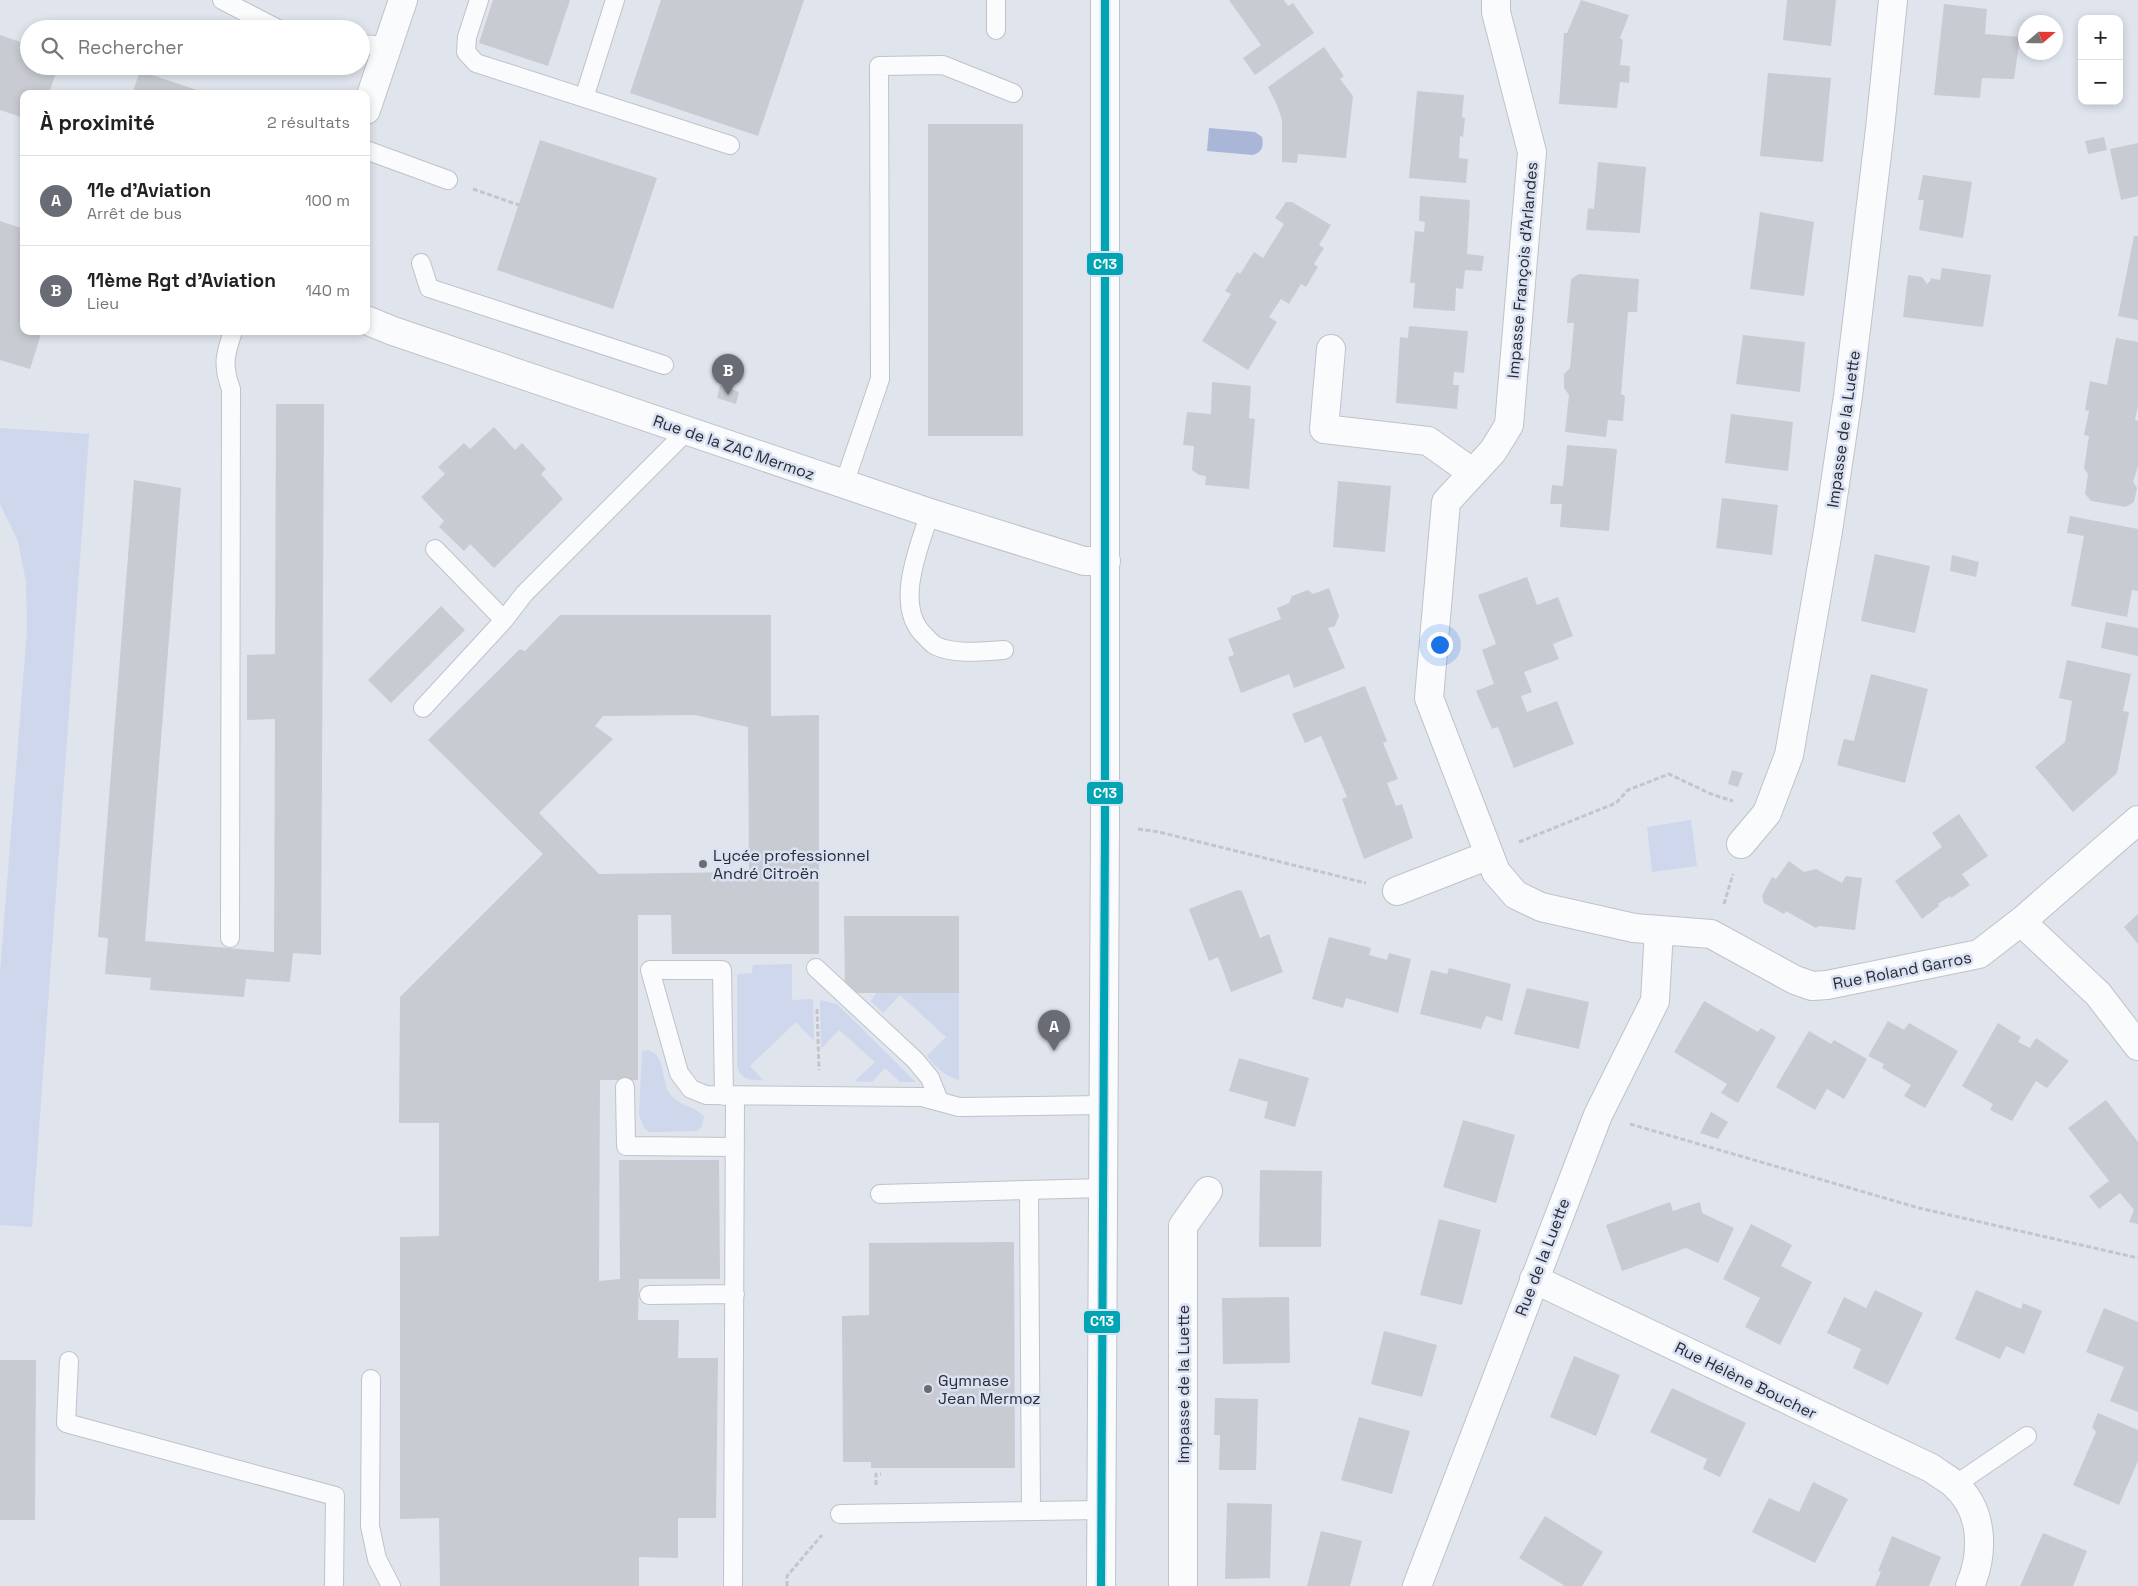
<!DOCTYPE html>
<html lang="fr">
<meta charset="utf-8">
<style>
body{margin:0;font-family:"Space Grotesk",sans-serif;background:#f6f6f6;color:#222}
.controls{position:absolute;right:15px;top:15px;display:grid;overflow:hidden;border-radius:10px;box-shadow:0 2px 8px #0003}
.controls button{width:45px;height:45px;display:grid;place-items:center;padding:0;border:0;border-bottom:1px solid #e0e0e0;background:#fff;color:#222;font:25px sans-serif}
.compass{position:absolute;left:2018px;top:15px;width:45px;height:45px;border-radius:50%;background:#fff;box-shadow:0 2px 8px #0003;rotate:70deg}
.you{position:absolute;left:1439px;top:644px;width:18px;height:18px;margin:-12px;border:4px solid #fff;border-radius:50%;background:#1a73e8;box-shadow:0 0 0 8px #1a73e833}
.badge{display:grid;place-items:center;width:32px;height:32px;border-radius:50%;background:#696c74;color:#fff;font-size:16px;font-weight:700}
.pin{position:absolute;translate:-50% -41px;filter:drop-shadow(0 1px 2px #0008)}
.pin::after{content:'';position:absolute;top:26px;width:18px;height:15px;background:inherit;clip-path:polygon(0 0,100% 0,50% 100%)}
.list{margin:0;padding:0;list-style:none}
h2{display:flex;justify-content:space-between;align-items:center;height:65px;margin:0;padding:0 20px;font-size:21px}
h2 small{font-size:16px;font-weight:400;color:#767676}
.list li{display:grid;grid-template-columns:32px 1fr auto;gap:15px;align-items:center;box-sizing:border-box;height:90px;padding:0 20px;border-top:1px solid #e0e0e0}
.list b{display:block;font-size:19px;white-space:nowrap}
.list p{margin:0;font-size:16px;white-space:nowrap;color:#767676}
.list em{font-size:16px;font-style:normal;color:#767676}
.icon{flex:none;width:28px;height:28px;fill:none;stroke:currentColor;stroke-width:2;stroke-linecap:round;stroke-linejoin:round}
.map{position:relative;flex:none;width:2138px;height:1586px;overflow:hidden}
.search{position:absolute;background:#fff;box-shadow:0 2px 8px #0003;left:20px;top:20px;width:350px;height:55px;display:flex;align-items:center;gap:12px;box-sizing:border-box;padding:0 18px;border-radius:28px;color:#767676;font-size:19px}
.panel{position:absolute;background:#fff;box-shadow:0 2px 8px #0003;left:20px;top:90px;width:350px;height:245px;border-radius:10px}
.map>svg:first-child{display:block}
.green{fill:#ced7ec}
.water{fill:#aab6d7}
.building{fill:#c8cbd2;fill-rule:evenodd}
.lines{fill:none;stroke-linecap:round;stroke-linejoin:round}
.service-casing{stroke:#c0c2ca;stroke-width:20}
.minor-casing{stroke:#c0c2ca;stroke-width:30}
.tertiary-casing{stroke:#c0c2ca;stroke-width:30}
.path{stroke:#c5c5c8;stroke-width:3;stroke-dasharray:5 2.5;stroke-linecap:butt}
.service{stroke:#fafbfc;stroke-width:18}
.minor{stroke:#fafbfc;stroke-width:28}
.tertiary{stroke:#fafbfc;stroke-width:28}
.bus-1-casing{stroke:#dae1f3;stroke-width:11}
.bus-1{stroke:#00a4b2;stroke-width:8}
.poi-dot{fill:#696c74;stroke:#dae1f3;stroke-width:2}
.labels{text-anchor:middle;stroke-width:5;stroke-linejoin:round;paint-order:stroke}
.street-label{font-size:16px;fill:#292c33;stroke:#dae1f3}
.poi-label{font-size:16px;fill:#292c33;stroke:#dae1f3;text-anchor:start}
.line-badge{stroke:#dae1f3;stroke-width:2}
.badge-label{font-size:14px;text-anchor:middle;font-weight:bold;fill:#fff}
</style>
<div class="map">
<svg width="2138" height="1586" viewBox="0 0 2138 1586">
<rect width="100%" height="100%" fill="#e0e4ed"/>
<path class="green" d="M 0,428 L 89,434 L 32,1227 L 0,1225 L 0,972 L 27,630 L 26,582 L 18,541 L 0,504 Z
M 1691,820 L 1697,866 L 1652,872 L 1647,827 Z
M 792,964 L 792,1000 L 813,999 L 814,1041 L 796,1022 L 750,1066 L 763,1080 C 750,1081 740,1079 737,1065 L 737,974 L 752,973 L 753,965 Z
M 876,993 L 959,993 L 959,1080 C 944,1076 937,1068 927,1056 L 946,1037 L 900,995 L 883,1013 L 871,1001 Z
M 820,1000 L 837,1004 L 916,1082 L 900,1082 L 885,1068 L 872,1082 L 855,1081 L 875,1062 L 839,1030 L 821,1049 Z
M 647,1050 C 664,1053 662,1076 667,1089 C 675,1106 693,1105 704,1116 L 702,1127 L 697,1131 L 650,1132 L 644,1128 L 639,1115 L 642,1051 Z"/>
<path class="water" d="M 1209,128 L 1255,132 L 1262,137 C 1264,147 1262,152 1253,155 L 1207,151 Z"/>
<path class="building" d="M 493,0 L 570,0 L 548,66 L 479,43 Z
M 661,0 L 804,0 L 758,136 L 630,93 Z
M 1229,0 L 1284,0 L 1288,6 L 1293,3 L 1314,33 L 1255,75 L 1243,58 L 1261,45 Z
M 1581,0 L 1629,15 L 1620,38 L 1623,40 L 1620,65 L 1630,66 L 1629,83 L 1620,82 L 1617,108 L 1559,104 L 1564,33 L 1567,33 Z
M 1787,0 L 1836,0 L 1831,46 L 1783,40 Z
M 1944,4 L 1987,9 L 1985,34 L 2020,37 L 2014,79 L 1982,78 L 1980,98 L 1934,95 Z
M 0,35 L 29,45 L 29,66 L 58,66 L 49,94 L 24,94 L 24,118 L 0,110 Z
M 1324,47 L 1344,76 L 1340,79 L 1353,96 L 1346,158 L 1298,154 L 1297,163 L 1282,162 L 1282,120 L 1277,105 L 1268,87 Z
M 140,71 L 206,93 L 206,94 L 132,94 Z
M 1768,73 L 1831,78 L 1823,162 L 1760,156 Z
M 1417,91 L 1464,95 L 1462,117 L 1465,118 L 1463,137 L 1460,136 L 1459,158 L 1468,159 L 1466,183 L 1409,178 Z
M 928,124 L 1023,124 L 1023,436 L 928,436 Z
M 2104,137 L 2107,150 L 2088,154 L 2085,141 Z
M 540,140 L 657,178 L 613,309 L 497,270 Z
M 2138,143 L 2138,196 L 2121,200 L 2110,149 Z
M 1598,162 L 1646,167 L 1640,233 L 1586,230 L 1588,208 L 1594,209 Z
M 1923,175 L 1972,182 L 1963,238 L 1919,230 L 1924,200 L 1918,200 Z
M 1420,196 L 1470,200 L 1467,254 L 1484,256 L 1482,271 L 1465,270 L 1463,289 L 1456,288 L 1455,311 L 1413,308 L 1415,283 L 1410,283 L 1415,231 L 1424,232 L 1425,222 L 1419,221 Z
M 1286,202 L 1292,202 L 1331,225 L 1319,245 L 1324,248 L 1314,264 L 1318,267 L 1306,287 L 1301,284 L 1289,304 L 1281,299 L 1269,317 L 1277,322 L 1248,370 L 1202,341 L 1231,294 L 1225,291 L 1237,272 L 1240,274 L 1254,252 L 1263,258 L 1284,224 L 1275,218 Z
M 1760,212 L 1814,222 L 1804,296 L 1750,289 Z
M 0,221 L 24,229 L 24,331 L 42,331 L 30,369 L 0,360 Z
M 2134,236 L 2138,236 L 2138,320 L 2118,316 Z
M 1942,268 L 1991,275 L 1983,327 L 1903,317 L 1908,275 L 1922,277 L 1927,284 L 1931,280 L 1930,278 L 1940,280 Z
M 1579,274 L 1639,279 L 1637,312 L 1628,312 L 1621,394 L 1625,396 L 1623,421 L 1608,420 L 1606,437 L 1565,432 L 1569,395 L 1564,388 L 1564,374 L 1570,368 L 1574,323 L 1567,323 L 1571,279 Z
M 1409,326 L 1468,331 L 1464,373 L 1454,372 L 1453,385 L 1459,385 L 1457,409 L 1396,403 L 1400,337 L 1408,338 Z
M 1743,335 L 1805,342 L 1800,392 L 1736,384 Z
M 2116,338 L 2138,342 L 2138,406 L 2135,420 L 2138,421 L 2138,466 L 2133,482 L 2137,488 L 2134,502 L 2126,507 L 2091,501 L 2085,494 L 2088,474 L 2084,468 L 2089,436 L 2084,435 L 2089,411 L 2085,410 L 2090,381 L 2107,385 Z
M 1212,382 L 1251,386 L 1249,418 L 1255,419 L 1249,489 L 1205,485 L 1206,476 L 1199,475 L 1192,470 L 1194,446 L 1183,445 L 1187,412 L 1211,414 Z
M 720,385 L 739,392 L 736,404 L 717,398 Z
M 276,404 L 324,404 L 321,955 L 293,953 L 290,982 L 246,979 L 244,997 L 150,990 L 151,978 L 105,974 L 108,938 L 98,937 L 134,480 L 181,488 L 145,941 L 274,952 L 275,719 L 247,720 L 247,655 L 275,654 Z
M 1731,414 L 1793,422 L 1788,471 L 1725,463 Z
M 494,427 L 515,450 L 522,443 L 546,469 L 541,474 L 563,499 L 494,568 L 470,544 L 464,551 L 439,527 L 444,521 L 421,497 L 445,474 L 438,467 L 464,443 L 470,449 Z
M 1567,445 L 1617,449 L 1609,531 L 1560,527 L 1562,504 L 1550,504 L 1552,485 L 1563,486 Z
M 1338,481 L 1391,486 L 1385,552 L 1333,547 Z
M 1722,498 L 1778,505 L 1772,555 L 1716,548 Z
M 2070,516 L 2138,529 L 2138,591 L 2132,590 L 2127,617 L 2071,606 L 2084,536 L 2067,533 Z
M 1875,554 L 1930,566 L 1915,633 L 1861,621 Z
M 1952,555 L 1979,562 L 1976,577 L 1950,571 Z
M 1527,577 L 1537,605 L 1558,597 L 1573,636 L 1553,644 L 1559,659 L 1524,672 L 1532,692 L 1521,696 L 1527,712 L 1557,701 L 1574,744 L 1514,768 L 1498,727 L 1492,729 L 1476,691 L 1494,684 L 1482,650 L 1496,644 L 1478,595 Z
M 1329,588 L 1339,616 L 1335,626 L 1328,628 L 1345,668 L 1294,688 L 1289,674 L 1241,693 L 1228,657 L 1234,655 L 1228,639 L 1281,619 L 1277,608 L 1289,603 L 1292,596 L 1308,590 L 1313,594 Z
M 441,606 L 465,630 L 391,703 L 368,680 Z
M 560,615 L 771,615 L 771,716 L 819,715 L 819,954 L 672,954 L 671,915 L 638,915 L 638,1080 L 600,1080 L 599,1281 L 620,1279 L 619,1160 L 719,1160 L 720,1279 L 639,1279 L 638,1320 L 679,1320 L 678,1358 L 718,1358 L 716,1518 L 678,1518 L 678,1558 L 639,1557 L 639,1586 L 440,1586 L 439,1518 L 400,1519 L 400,1237 L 439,1236 L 439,1123 L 399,1123 L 400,997 L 543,854 L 428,740 L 520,649 L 525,651 ZM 695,715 L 748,727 L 749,872 L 599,874 L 539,813 L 613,739 L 595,726 L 603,716 Z
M 2106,622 L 2138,628 L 2138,656 L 2101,648 Z
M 2067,660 L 2131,674 L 2123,711 L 2129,712 L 2117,773 L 2073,812 L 2035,767 L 2065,742 L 2072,701 L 2059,698 Z
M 1871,674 L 1928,689 L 1905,783 L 1837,765 L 1844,739 L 1854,741 Z
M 1365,686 L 1387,741 L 1383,743 L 1398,779 L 1387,783 L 1396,806 L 1402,804 L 1413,838 L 1364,859 L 1342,799 L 1347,797 L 1321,736 L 1305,743 L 1292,714 Z
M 1732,770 L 1743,773 L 1738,787 L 1728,784 Z
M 1959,814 L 1988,856 L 1962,874 L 1970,885 L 1951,898 L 1950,896 L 1938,904 L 1939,906 L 1922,919 L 1895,881 L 1942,847 L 1932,833 Z
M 1789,861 L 1804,872 L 1816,869 L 1842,883 L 1846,876 L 1862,878 L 1855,930 L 1819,926 L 1816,928 L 1786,911 L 1784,914 L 1764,903 L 1762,896 L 1772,877 L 1776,879 Z
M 1238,890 L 1242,891 L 1260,938 L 1269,934 L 1283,972 L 1231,992 L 1218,957 L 1209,961 L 1189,909 Z
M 2138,914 L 2138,944 L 2124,927 Z
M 844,916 L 959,916 L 959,993 L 845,993 Z
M 1329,937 L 1371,948 L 1369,955 L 1387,960 L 1389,953 L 1411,959 L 1398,1013 L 1346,998 L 1343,1008 L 1312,999 Z
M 1449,968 L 1511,984 L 1502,1021 L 1486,1016 L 1481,1029 L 1420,1014 L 1431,970 L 1447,974 Z
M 1527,988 L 1589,1002 L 1579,1049 L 1514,1034 Z
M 1704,1001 L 1758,1032 L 1761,1028 L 1776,1037 L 1738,1103 L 1721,1093 L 1727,1084 L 1674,1052 Z
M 1888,1021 L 1904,1030 L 1909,1023 L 1958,1051 L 1925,1108 L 1904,1096 L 1911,1085 L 1882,1068 L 1884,1064 L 1868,1056 Z
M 1998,1023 L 2021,1037 L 2018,1042 L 2030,1048 L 2036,1038 L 2069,1061 L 2047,1088 L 2036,1081 L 2012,1121 L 1990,1110 L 1993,1104 L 1962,1086 Z
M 1809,1031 L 1831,1044 L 1834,1040 L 1867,1059 L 1844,1099 L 1827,1089 L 1815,1110 L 1776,1087 Z
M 1239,1058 L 1309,1078 L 1295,1127 L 1264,1118 L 1268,1102 L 1229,1091 Z
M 2106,1100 L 2138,1142 L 2138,1224 L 2129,1222 L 2134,1210 L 2120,1193 L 2099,1209 L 2089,1196 L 2109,1181 L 2068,1128 Z
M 1711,1112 L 1728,1122 L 1718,1139 L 1700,1133 Z
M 1463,1120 L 1515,1135 L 1496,1203 L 1443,1187 Z
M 1260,1170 L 1322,1171 L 1321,1247 L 1259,1247 Z
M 1670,1202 L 1673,1211 L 1700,1202 L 1702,1213 L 1734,1228 L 1718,1263 L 1686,1248 L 1622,1271 L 1606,1225 Z
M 1439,1219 L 1481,1230 L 1462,1305 L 1420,1295 Z
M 1751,1224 L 1792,1245 L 1781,1266 L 1812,1282 L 1780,1345 L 1745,1327 L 1760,1298 L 1723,1279 Z
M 1014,1242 L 1015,1468 L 871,1468 L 871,1462 L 843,1462 L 842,1316 L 869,1315 L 869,1243 Z
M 1875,1290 L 1923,1313 L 1888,1385 L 1853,1368 L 1861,1349 L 1827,1333 L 1844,1297 L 1866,1308 Z
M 1976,1290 L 2021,1309 L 2023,1303 L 2042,1311 L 2024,1354 L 2006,1346 L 2000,1359 L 1955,1339 Z
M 1289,1297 L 1290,1363 L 1223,1364 L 1222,1298 Z
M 2104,1308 L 2138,1322 L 2138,1412 L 2110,1401 L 2124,1367 L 2086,1352 Z
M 1384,1331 L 1437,1345 L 1422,1397 L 1371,1384 Z
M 1574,1356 L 1620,1375 L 1596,1436 L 1550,1417 Z
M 0,1360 L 36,1360 L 35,1520 L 0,1520 Z
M 1672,1388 L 1746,1423 L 1720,1477 L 1703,1469 L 1707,1459 L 1650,1432 Z
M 1215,1398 L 1258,1399 L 1256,1470 L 1219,1470 L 1220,1435 L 1214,1435 Z
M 2098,1413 L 2138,1430 L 2138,1461 L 2119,1505 L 2073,1485 L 2096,1432 L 2092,1427 Z
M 1359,1417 L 1410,1431 L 1392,1494 L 1341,1480 Z
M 1813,1482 L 1848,1499 L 1815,1563 L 1752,1532 L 1769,1498 L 1799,1512 Z
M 1227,1503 L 1272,1504 L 1270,1578 L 1225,1579 Z
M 1545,1516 L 1603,1552 L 1582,1586 L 1565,1586 L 1519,1558 Z
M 1321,1531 L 1362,1541 L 1350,1586 L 1307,1586 Z
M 2043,1533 L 2087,1551 L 2073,1586 L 2020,1586 Z
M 1892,1536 L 1941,1557 L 1929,1586 L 1875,1586 L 1881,1572 L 1878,1571 Z"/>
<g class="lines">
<g class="service-casing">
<path id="service" d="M 222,0 L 278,29
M 479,0 L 467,37 L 466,52 L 476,63 L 730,145
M 996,0 L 996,30
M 361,44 L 387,46
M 584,98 L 615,0
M 366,150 L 448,180
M 421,263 L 429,288 L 664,365
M 844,484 L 880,379 L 879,66 L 943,65 L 1013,93
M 930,513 C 919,547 893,607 925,636 C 928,639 932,644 936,646 C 956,655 984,651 1004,650
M 435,549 L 504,620
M 423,708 L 504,620 L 524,594 L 687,431
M 230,938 L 231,389 C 222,365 225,355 233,331
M 816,968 L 915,1060 L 930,1078 L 939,1101
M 625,1087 L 626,1146 L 735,1147
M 724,1096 L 722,970 L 650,970 L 679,1073 L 691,1089 L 706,1095 L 922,1097 L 959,1107 L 1104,1105
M 1029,1190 L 1031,1511
M 880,1194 L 1103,1188
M 649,1295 L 735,1294
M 69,1361 L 66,1423 L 335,1496 L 334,1586
M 371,1379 L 370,1526 L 377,1559 L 391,1586
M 1955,1485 L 2027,1436
M 840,1514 L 1101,1510
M 733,1586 L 735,1096"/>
</g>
<g class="minor-casing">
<path id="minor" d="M 1496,0 L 1496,12 L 1532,152 L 1509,425 L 1493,451 L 1446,502 L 1429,698 L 1496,872 L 1516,895 L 1541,907 L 1634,928 L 1711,934 L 1795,980 L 1812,986 L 1827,985 L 1979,954 L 2023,920 L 2138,820
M 366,110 L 403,0
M 366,320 L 393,331 L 930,513 L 1084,561 L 1106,561
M 1331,349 L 1324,429 L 1428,441 L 1473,473
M 1741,844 L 1767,813 L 1789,755 L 1828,531 L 1848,396 L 1880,129 L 1893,0
M 1397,891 L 1489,855
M 2023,920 L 2030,930 L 2098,994 L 2138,1046
M 1534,1279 L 1931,1468 C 1939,1474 1947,1478 1954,1484 C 1984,1510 1984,1553 1970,1586
M 1183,1586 L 1183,1226 L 1208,1191
M 1417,1586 L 1598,1115 L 1655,1001 L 1659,930"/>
</g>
<g class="tertiary-casing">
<path id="tertiary" d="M 1101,1586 L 1105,828 L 1105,0"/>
</g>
<path class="path" d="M 473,189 L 519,205
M 1138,829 L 1159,832 L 1366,883
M 1519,842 L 1616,803 L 1628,790 L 1669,774 L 1711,794 L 1733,801
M 1724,904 L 1733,874
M 817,1009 L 819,1070
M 1630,1124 L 1919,1208 L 2138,1258
M 876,1485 L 876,1474 L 881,1474
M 787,1586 L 787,1576 L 822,1535"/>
<use href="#service" class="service"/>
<use href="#minor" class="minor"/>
<use href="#tertiary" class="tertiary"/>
<g class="bus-1-casing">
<path id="bus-1" d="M 1101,1586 L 1105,828 L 1105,0"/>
</g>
<use href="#bus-1" class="bus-1"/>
</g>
<g class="poi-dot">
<circle cx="703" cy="864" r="5"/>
<circle cx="928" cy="1389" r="5"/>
</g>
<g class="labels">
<g class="street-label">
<text transform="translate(1522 270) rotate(-85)" y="6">Impasse François d'Arlandes</text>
<text transform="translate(1843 429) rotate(-82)" y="6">Impasse de la Luette</text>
<text transform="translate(734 447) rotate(19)" y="6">Rue de la ZAC Mermoz</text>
<text transform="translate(1902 970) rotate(-11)" y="6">Rue Roland Garros</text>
<text transform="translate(1542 1257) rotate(-69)" y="6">Rue de la Luette</text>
<text transform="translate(1746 1380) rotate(26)" y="6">Rue Hélène Boucher</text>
<text transform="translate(1183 1384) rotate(-90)" y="6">Impasse de la Luette</text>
</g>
<g class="poi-label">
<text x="713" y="861">Lycée professionnel<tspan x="713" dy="18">André Citroën</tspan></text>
<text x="938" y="1386">Gymnase<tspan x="938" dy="18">Jean Mermoz</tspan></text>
</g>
</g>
<g class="line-badge">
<rect x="1086" y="252" width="38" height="24" rx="5" fill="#00a4b2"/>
<rect x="1086" y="781" width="38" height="24" rx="5" fill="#00a4b2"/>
<rect x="1083" y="1310" width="38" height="24" rx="5" fill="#00a4b2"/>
</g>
<g class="badge-label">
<text x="1105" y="269">C13</text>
<text x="1105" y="798">C13</text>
<text x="1102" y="1326">C13</text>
</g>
</svg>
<div class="controls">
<button>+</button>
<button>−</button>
</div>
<svg class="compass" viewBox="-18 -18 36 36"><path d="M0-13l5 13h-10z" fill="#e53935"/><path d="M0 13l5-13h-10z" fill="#767676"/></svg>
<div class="you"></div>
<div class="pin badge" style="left:1054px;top:1051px">A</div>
<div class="pin badge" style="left:728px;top:395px">B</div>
<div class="search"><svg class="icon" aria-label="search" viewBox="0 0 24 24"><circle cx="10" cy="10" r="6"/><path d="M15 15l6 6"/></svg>Rechercher</div>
<section class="panel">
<h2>À proximité<small>2 résultats</small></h2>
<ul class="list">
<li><span class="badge">A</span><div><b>11e d'Aviation</b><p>Arrêt de bus</p></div><em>100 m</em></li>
<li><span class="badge">B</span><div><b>11ème Rgt d'Aviation</b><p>Lieu</p></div><em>140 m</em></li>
</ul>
</section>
</div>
